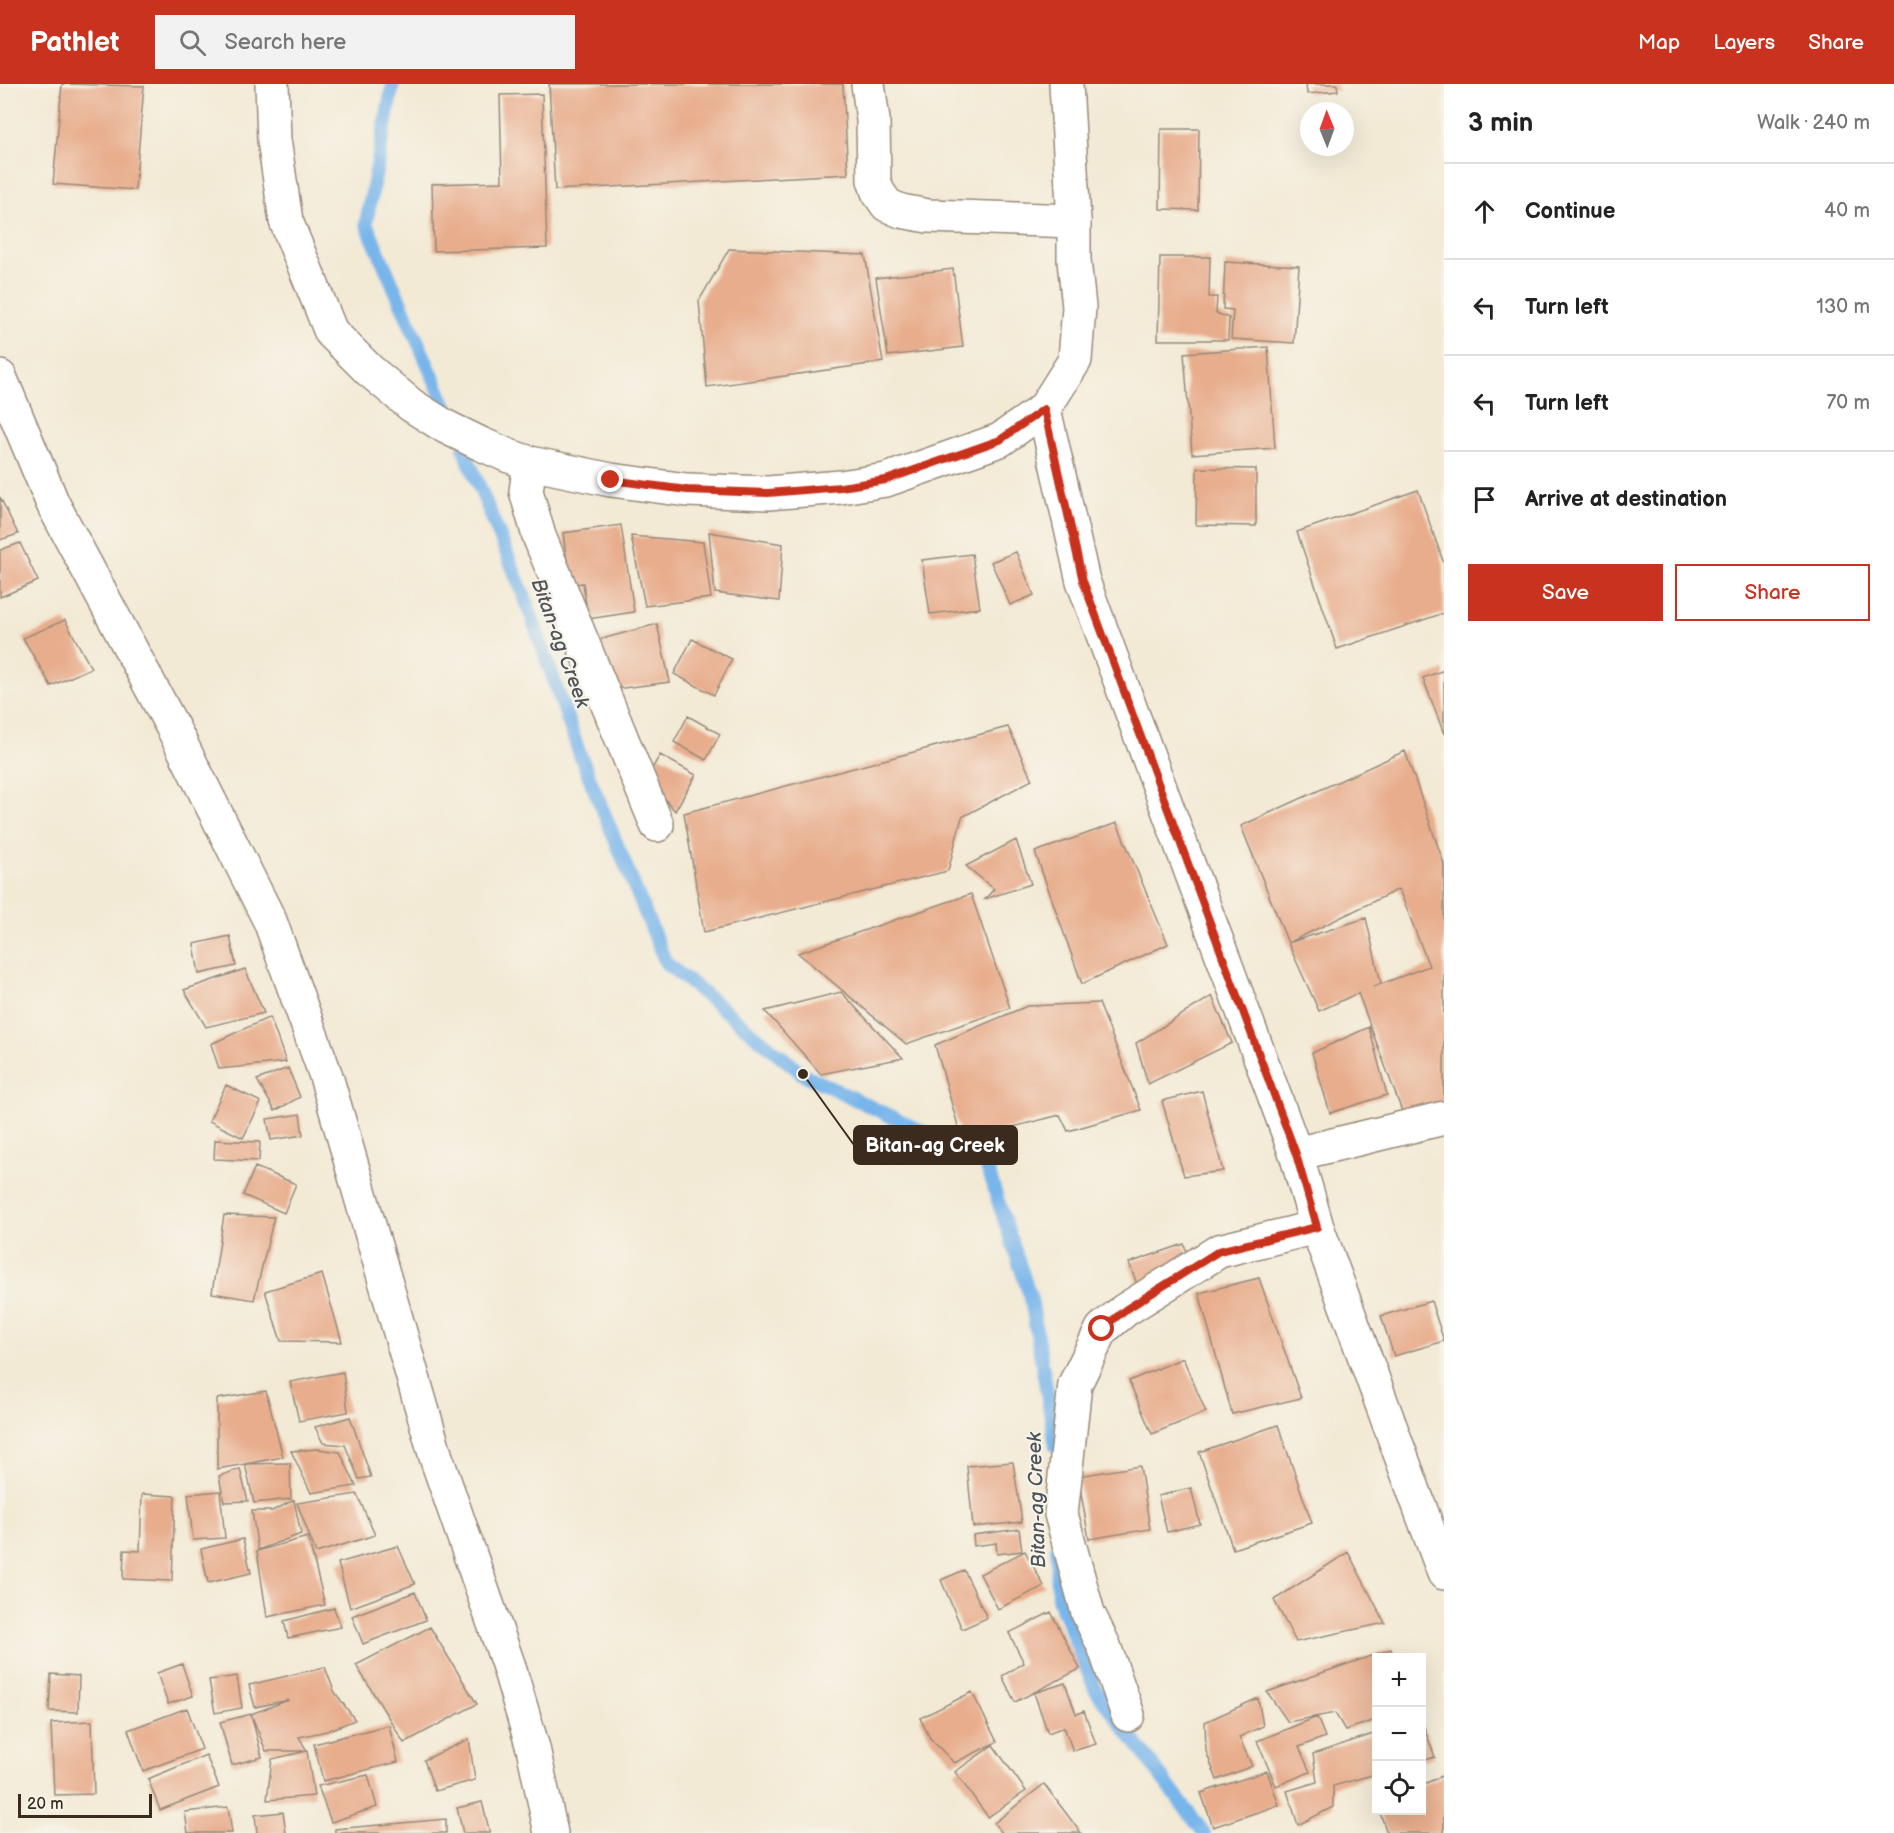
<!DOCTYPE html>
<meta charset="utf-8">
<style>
body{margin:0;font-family:"Balsamiq Sans",sans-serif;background:#f2f2f2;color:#222}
.controls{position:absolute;right:18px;bottom:18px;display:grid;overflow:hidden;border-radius:0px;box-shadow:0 6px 24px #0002}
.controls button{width:54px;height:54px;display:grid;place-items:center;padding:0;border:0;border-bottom:2px solid #e0e0e0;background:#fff;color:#222;font:30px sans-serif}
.compass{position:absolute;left:1300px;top:18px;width:54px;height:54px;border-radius:50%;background:#fff;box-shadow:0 6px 24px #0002;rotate:359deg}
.scale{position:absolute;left:18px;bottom:15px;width:134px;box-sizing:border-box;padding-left:6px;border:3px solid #3b2a1e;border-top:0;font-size:16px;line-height:21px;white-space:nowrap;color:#3b2a1e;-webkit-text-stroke:4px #f7f3e8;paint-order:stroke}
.stop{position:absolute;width:18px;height:18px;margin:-14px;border:4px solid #c8321e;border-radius:50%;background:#fff}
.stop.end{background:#c8321e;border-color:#fff;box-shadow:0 2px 6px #0008}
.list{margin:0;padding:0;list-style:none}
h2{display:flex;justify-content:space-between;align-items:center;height:78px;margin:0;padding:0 24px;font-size:26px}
h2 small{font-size:20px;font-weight:400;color:#767676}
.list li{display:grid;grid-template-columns:39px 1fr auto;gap:18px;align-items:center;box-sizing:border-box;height:96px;padding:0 24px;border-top:2px solid #e0e0e0}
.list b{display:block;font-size:22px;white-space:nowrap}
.list em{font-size:20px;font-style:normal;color:#767676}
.actions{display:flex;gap:12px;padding:18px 24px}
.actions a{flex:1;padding:14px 0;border:2px solid #c8321e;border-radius:0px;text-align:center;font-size:21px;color:#c8321e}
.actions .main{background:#c8321e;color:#fff}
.icon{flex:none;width:33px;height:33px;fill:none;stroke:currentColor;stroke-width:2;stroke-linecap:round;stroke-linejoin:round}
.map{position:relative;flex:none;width:1444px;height:1749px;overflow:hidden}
header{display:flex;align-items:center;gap:36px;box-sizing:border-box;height:84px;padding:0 30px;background:#c8321e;color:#fff}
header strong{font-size:28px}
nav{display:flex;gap:33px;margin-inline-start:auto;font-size:21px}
.search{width:420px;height:54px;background:#f2f2f2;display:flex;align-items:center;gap:15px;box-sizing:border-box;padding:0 21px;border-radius:0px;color:#767676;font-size:22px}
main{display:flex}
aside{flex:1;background:#fff}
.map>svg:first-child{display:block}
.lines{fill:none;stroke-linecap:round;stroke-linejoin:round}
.stream{stroke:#78b5eb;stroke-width:14}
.building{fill:#e8ad8d}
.minor-casing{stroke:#978a7a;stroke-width:36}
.major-casing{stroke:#978a7a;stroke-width:36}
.minor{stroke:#fff;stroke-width:33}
.major{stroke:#fff;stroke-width:33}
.route{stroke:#c8321e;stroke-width:8}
.labels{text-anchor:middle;stroke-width:4.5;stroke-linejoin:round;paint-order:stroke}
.water-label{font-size:20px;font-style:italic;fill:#4d545c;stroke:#f7f3e8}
.leader{fill:none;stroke:#3b2a1e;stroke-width:2}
.callout-dot{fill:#3b2a1e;stroke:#f7f3e8;stroke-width:2}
.callout{fill:#3b2a1e;stroke:#3b2a1e;stroke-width:2}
.callout-label{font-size:20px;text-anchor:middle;font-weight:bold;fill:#fff}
</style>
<header>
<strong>Pathlet</strong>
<div class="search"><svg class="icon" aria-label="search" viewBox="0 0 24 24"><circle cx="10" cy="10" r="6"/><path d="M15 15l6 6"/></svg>Search here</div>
<nav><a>Map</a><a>Layers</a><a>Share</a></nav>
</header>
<main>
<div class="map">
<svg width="1444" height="1749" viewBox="0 0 1444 1749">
<rect width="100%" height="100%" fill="#f7f3e8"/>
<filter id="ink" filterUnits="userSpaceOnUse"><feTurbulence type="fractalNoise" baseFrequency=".0167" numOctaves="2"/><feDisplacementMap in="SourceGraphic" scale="12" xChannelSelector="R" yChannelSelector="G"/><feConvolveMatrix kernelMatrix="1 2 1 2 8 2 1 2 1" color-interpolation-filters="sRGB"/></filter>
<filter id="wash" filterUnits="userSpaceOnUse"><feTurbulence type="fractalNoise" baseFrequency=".008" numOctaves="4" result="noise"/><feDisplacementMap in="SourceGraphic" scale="24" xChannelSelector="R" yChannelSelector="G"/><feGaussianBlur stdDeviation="1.35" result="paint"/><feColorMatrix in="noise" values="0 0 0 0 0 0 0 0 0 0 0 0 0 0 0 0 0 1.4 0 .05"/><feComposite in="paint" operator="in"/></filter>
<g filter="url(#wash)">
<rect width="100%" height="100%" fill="#f3ead5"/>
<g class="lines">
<path class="stream" d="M 393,0 L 366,139 L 448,327
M 464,365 L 525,514 L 580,671 L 666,879 L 803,990 L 985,1078 L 1031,1215 L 1056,1362
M 1057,1462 L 1058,1514 L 1095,1605 L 1204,1749"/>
</g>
<g id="blocks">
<path class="building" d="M 62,0 L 144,2 L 135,106 L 53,100 Z
M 549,0 L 843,0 L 848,90 L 555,106 Z
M 1306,0 L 1337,0 L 1338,7 L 1307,10 Z
M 542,10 L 547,164 L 434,167 L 432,100 L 502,98 L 500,11 Z
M 1161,45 L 1199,45 L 1198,126 L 1160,125 Z
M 729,165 L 865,171 L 883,278 L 707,303 L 699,217 Z
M 1160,173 L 1210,173 L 1209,213 L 1217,213 L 1216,229 L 1229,234 L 1228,256 L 1158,256 Z
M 1225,178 L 1299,182 L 1294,259 L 1231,255 L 1233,226 L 1223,225 Z
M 953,185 L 963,263 L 888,272 L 876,194 Z
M 1268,263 L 1275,364 L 1192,370 L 1184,269 Z
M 1197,384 L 1256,385 L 1256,442 L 1196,441 Z
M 1418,406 L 1444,480 L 1444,529 L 1337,565 L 1297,448 Z
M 0,413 L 18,450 L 0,456 Z
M 621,441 L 634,528 L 588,535 L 583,499 L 570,500 L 563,449 Z
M 709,448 L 783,460 L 779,517 L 715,509 Z
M 631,452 L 703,458 L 711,514 L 645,522 Z
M 20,459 L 38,497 L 0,513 L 0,466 Z
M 1016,468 L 1034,511 L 1010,521 L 991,478 Z
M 972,470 L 980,524 L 930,530 L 922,476 Z
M 65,536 L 91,584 L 51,602 L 23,554 Z
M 657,540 L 670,598 L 615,605 L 598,556 Z
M 692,555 L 732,575 L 714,611 L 674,590 Z
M 1444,586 L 1444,650 L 1423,594 Z
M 688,632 L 720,650 L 706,676 L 674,658 Z
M 1008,643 L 1032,696 L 962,733 L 948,787 L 704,848 L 684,729 Z
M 1405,667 L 1444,780 L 1444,1018 L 1403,1030 L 1358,909 L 1319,927 L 1288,859 L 1366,834 L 1381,899 L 1373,903 L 1429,882 L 1399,805 L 1288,859 L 1241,742 Z
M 660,671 L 696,691 L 675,727 L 647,693 Z
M 1117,739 L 1168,860 L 1082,900 L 1035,768 Z
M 1016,756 L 1031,800 L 985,815 L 994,805 L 966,782 Z
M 971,810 L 1010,924 L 906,960 L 798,869 Z
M 230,852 L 236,882 L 199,890 L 194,860 Z
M 245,885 L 264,929 L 206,943 L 184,906 Z
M 841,908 L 903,974 L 821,990 L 765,927 Z
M 1212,912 L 1232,959 L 1148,1000 L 1136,959 Z
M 1099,919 L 1141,1026 L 1068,1047 L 1060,1031 L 962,1056 L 935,961 L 1027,922 Z
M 270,933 L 286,978 L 219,985 L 211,960 Z
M 1369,943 L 1387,1011 L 1330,1029 L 1312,969 Z
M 288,984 L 300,1013 L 275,1027 L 257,996 Z
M 226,1001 L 261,1018 L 243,1054 L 209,1037 Z
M 1202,1007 L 1223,1087 L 1184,1092 L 1162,1017 Z
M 300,1030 L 303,1051 L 271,1056 L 267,1035 Z
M 215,1056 L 260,1058 L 259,1077 L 214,1075 Z
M 255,1083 L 296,1100 L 284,1129 L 243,1111 Z
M 224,1131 L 274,1133 L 254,1216 L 212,1209 Z
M 1184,1160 L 1191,1181 L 1137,1200 L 1129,1179 Z
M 322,1190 L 342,1258 L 281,1257 L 265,1207 Z
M 1259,1194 L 1301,1314 L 1232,1330 L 1199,1209 Z
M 1431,1217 L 1444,1257 L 1394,1272 L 1381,1232 Z
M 1183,1274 L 1206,1328 L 1152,1350 L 1129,1297 Z
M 343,1288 L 348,1328 L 299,1337 L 290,1298 Z
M 266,1307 L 283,1373 L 245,1380 L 290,1379 L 291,1415 L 254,1419 L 245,1380 L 217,1385 L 217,1315 Z
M 350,1333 L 371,1393 L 359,1395 L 345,1361 L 323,1359 L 315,1343 Z
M 1278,1341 L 1312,1439 L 1233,1465 L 1199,1368 Z
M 318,1365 L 340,1368 L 356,1402 L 311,1409 L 291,1367 Z
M 1013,1378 L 1022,1438 L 973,1443 L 967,1382 Z
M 1140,1382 L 1150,1445 L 1089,1455 L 1078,1392 Z
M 240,1385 L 248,1417 L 224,1418 L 219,1392 Z
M 1191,1404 L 1200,1440 L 1167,1448 L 1158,1412 Z
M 220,1407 L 225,1454 L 193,1456 L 188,1410 Z
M 142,1410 L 175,1412 L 172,1497 L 123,1495 L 124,1466 L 140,1467 Z
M 357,1410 L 375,1451 L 316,1469 L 297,1419 Z
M 294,1416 L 301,1450 L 258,1466 L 252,1427 L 272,1427 Z
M 1019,1445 L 1022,1467 L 997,1470 L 996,1459 L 974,1462 L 973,1451 Z
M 308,1453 L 325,1521 L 267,1533 L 257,1467 Z
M 243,1455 L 251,1489 L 208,1499 L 201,1465 Z
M 398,1462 L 415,1500 L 350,1524 L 338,1479 Z
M 1025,1467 L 1044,1502 L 998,1525 L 980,1490 Z
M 1348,1468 L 1385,1539 L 1296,1558 L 1274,1516 Z
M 964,1486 L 987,1534 L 962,1545 L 941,1496 Z
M 415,1508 L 426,1536 L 363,1560 L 352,1532 Z
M 334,1524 L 341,1543 L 288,1554 L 284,1537 Z
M 1051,1528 L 1080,1585 L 1015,1618 L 1002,1592 L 1024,1579 L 1009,1549 Z
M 430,1543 L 477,1620 L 404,1659 L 356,1581 Z
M 1391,1565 L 1394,1574 L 1376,1574 L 1376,1636 L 1345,1646 L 1335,1629 L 1288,1638 L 1267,1608 Z
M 182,1580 L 193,1612 L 168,1620 L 157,1589 Z
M 325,1583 L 334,1607 L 355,1636 L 327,1647 L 299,1653 L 307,1667 L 266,1667 L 251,1630 L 262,1673 L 232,1681 L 220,1638 L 251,1630 L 289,1616 L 255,1623 L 249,1601 Z
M 51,1590 L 79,1592 L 78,1628 L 49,1627 Z
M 237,1592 L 242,1624 L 215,1629 L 209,1596 Z
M 1065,1599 L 1076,1630 L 1084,1627 L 1096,1660 L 1073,1667 L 1064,1643 L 1048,1649 L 1034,1609 Z
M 972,1608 L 997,1658 L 954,1679 L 930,1654 L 920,1634 Z
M 1258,1614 L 1263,1642 L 1239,1653 L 1252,1682 L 1217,1696 L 1206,1667 L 1205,1638 Z
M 187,1624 L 202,1665 L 143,1687 L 128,1646 Z
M 1317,1633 L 1325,1653 L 1299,1663 L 1310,1688 L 1276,1702 L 1257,1657 Z
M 92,1637 L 94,1710 L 54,1711 L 51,1639 Z
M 1422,1638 L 1435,1673 L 1422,1677 Z
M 389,1641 L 398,1678 L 323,1697 L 314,1660 Z
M 1376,1649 L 1376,1690 L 1333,1702 L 1333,1723 L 1298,1741 L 1287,1707 L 1317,1698 L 1313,1670 Z
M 469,1655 L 475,1696 L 435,1707 L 424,1676 Z
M 993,1661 L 1026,1707 L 988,1733 L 955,1688 Z
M 307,1667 L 314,1712 L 267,1716 L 272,1675 Z
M 206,1671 L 219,1703 L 160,1726 L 148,1695 Z
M 1267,1687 L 1279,1721 L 1213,1743 L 1201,1709 Z
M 368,1691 L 377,1723 L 331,1738 L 318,1702 Z
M 1444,1691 L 1444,1749 L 1387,1749 L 1379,1726 L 1422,1726 L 1422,1701 Z
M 1044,1700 L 1081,1749 L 1002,1749 L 994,1739 Z
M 482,1718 L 490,1749 L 463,1749 L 457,1724 Z
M 228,1723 L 232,1749 L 188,1749 L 185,1728 Z
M 283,1728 L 286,1749 L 257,1749 L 255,1731 Z
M 446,1735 L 446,1749 L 335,1749 L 335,1745 Z"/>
</g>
</g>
<g filter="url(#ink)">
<use href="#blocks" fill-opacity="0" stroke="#978a7a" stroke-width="1.5"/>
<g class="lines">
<g class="minor-casing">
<path id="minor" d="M 868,0 L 873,36 L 874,96 L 878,108 L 887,121 L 901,127 L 928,132 L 1074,137
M 1044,325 L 1083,497 L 1296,1070 L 1317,1143 L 1444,1489
M 530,379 L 526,407 L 539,452 L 657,741
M 1296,1070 L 1444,1034
M 1128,1631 L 1104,1562 L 1088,1529 L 1061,1430 L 1075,1300 L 1102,1245 L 1125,1226 L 1219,1167 L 1317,1143"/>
</g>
<g class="major-casing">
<path id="major" d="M 272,0 L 274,56 L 286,137 L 331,248 L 369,286 L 411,321 L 446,343 L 481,360 L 509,372 L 530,379 L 611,396 L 687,406 L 768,409 L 841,403 L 886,396 L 1000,356 L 1044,325 L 1075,276 L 1079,223 L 1074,176 L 1074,137 L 1066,0
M 0,293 L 53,420 L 174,646 L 270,837 L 326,992 L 436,1373 L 508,1580 L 533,1664 L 551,1749"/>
</g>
<use href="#minor" class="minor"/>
<use href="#major" class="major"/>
</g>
</g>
<g class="lines" filter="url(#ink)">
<path class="route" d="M 611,396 L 687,406 L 768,409 L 841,403 L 886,396 L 1000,356 L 1044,325 L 1083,497 L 1296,1070 L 1317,1143 L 1219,1167 L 1125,1226 L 1102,1245"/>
</g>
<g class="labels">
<g class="water-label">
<text transform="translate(561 559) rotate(70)" y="7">Bitan-ag Creek</text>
<text transform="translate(1036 1416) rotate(-92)" y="7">Bitan-ag Creek</text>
</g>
</g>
<path class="leader" d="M803 990L854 1061"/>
<circle class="callout-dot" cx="803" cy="990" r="6"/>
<rect class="callout" x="854" y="1042" width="163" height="38" rx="6"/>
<g class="callout-label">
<text x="935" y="1068">Bitan-ag Creek</text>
</g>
</svg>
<div class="controls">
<button>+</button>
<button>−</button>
<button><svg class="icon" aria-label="locate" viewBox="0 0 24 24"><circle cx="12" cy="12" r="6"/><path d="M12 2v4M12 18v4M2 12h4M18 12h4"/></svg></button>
</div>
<svg class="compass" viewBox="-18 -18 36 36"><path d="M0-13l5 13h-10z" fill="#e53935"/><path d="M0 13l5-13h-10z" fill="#767676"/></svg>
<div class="scale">20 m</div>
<div class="stop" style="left:1102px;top:1245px"></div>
<div class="stop end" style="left:611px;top:396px"></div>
</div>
<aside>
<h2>3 min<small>Walk · 240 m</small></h2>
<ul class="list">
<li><svg class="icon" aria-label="ahead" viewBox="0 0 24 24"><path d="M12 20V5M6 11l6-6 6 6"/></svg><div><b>Continue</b></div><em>40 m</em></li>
<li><svg class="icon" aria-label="left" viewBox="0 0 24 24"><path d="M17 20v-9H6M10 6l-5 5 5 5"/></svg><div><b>Turn left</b></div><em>130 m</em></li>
<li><svg class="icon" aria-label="left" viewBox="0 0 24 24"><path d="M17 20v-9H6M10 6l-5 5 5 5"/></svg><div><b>Turn left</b></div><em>70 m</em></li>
<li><svg class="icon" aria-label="arrive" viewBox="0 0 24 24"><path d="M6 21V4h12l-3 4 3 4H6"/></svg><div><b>Arrive at destination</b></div></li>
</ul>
<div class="actions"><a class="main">Save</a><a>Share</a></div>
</aside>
</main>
